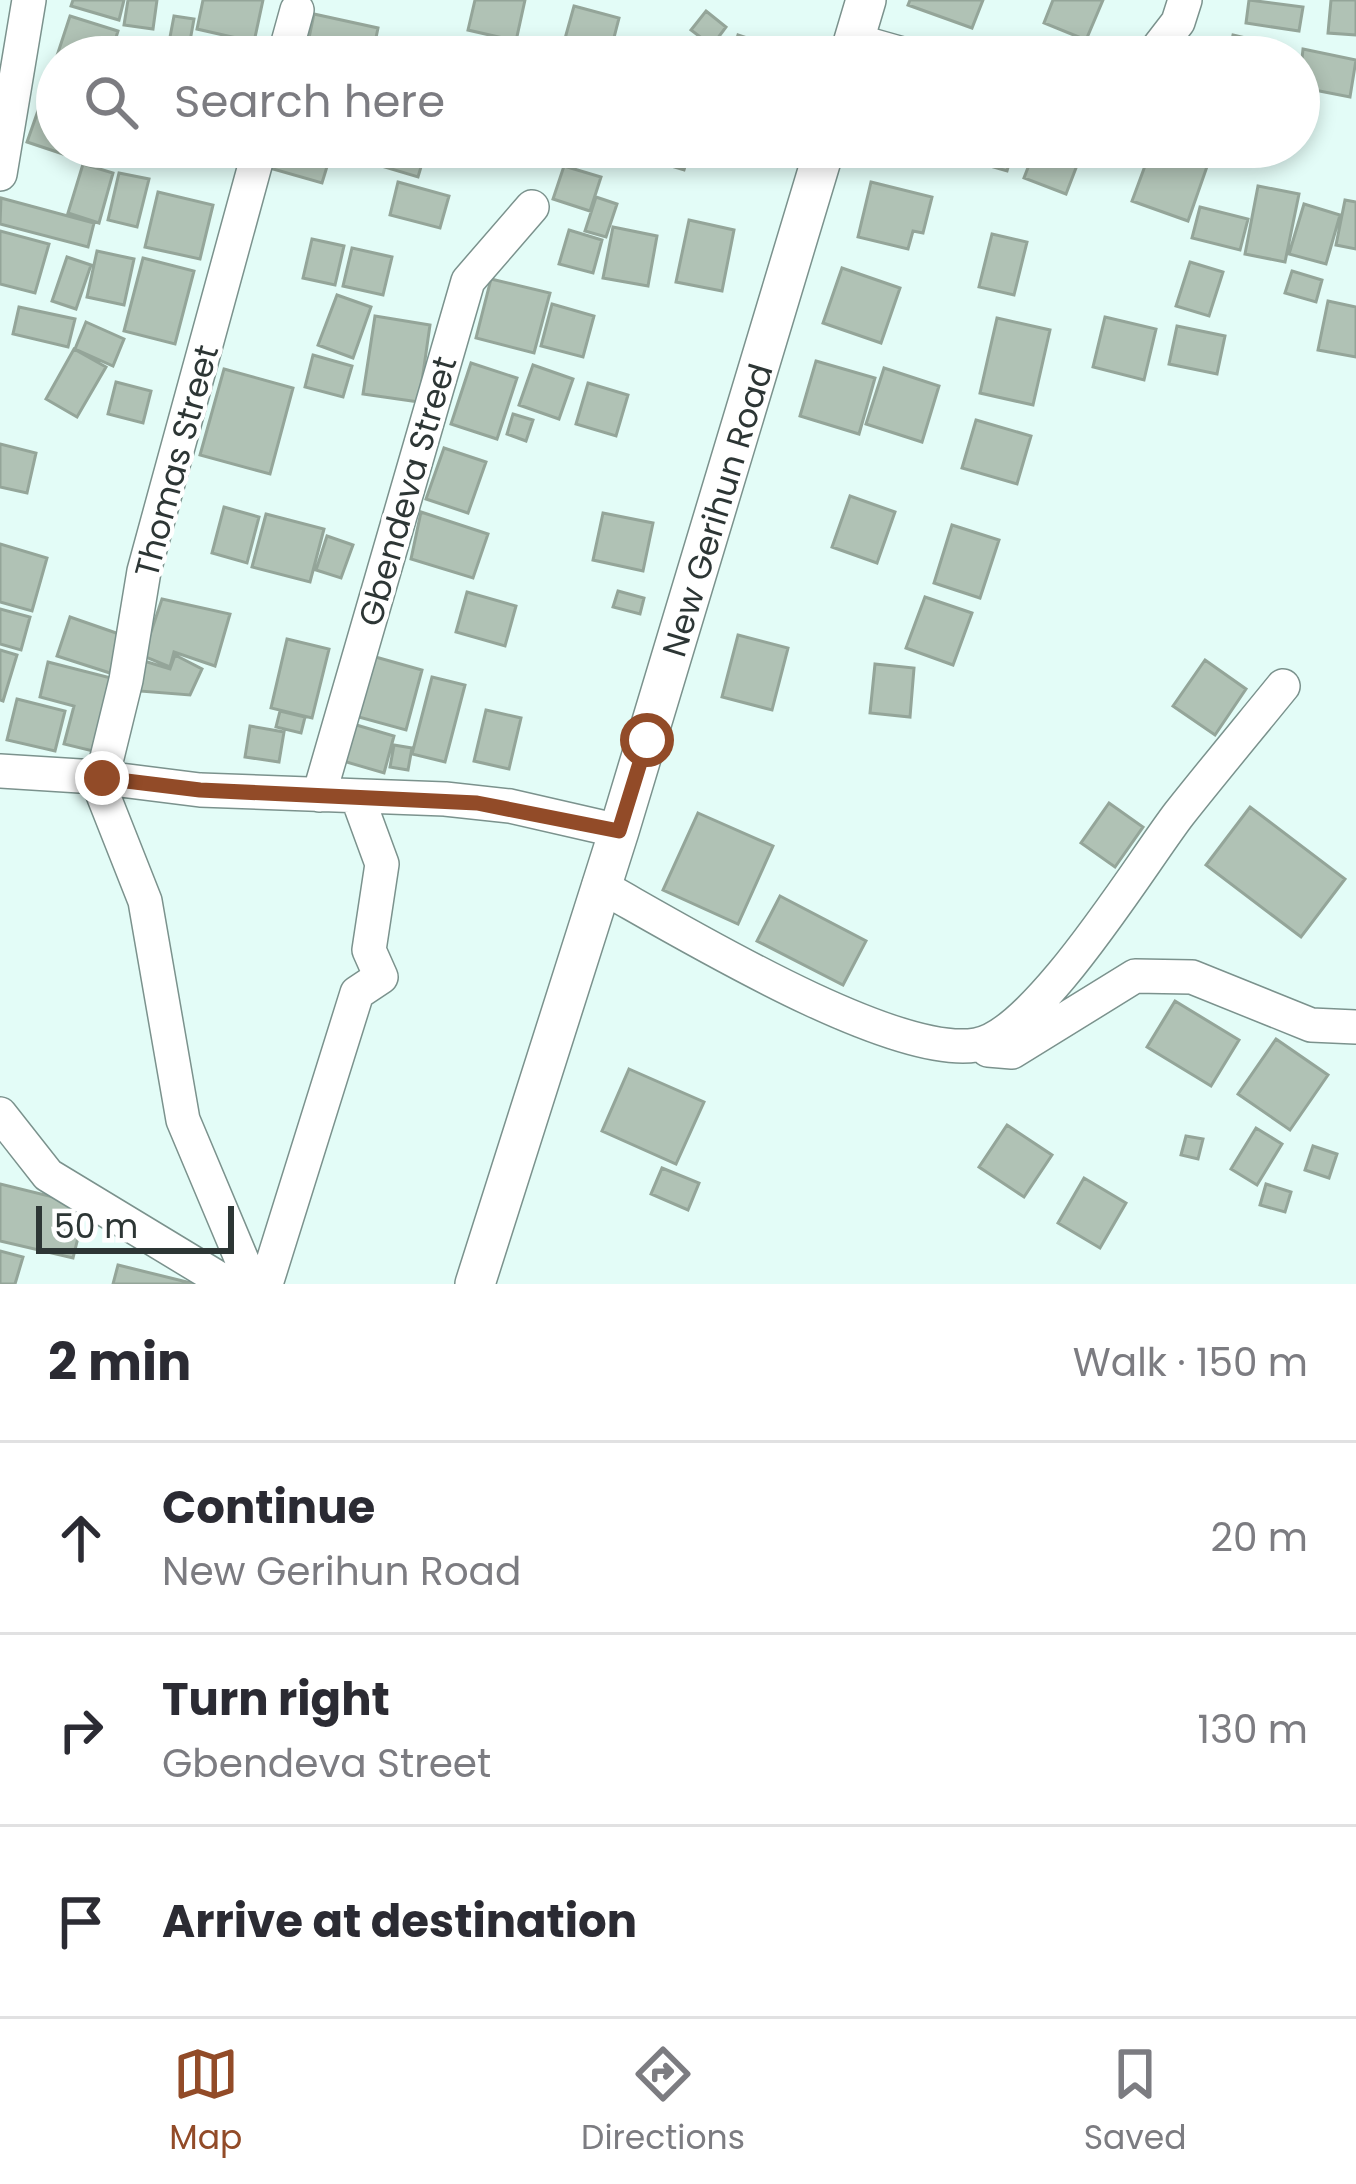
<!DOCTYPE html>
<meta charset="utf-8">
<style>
body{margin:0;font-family:Poppins,sans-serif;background:#f7f7f7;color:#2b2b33}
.scale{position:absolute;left:36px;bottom:30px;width:198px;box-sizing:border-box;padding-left:12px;border:6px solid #2d3635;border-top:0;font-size:33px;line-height:42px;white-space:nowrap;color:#2d3635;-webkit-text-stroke:9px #fff;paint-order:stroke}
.stop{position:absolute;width:36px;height:36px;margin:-27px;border:9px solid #924b28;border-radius:50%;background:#fff}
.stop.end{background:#924b28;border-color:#fff;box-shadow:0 3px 12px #0008}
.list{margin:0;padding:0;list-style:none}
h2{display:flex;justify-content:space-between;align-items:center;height:156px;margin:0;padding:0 48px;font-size:51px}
h2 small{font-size:39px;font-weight:400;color:#7c7c81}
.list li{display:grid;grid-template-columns:78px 1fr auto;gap:36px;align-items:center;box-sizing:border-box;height:192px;padding:0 48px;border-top:3px solid #e1e1e2}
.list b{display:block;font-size:45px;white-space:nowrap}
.list p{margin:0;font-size:39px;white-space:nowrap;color:#7c7c81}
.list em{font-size:39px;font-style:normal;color:#7c7c81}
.icon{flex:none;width:66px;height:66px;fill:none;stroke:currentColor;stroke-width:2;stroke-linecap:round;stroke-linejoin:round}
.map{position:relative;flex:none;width:1356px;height:1284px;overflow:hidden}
.search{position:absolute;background:#fff;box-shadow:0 6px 18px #0003;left:36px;right:36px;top:36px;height:132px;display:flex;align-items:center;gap:30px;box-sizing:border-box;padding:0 42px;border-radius:66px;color:#7c7c81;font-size:45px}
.sheet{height:732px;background:#fff}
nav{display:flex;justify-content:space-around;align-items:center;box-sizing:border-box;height:168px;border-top:3px solid #e1e1e2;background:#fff;font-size:33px;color:#7c7c81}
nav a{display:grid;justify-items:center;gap:6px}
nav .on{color:#924b28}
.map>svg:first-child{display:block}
.building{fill:#b0c2b5;stroke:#94a599;stroke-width:3}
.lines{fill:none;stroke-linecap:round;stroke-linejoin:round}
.minor-casing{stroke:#7b928d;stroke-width:36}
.tertiary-casing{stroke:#7b928d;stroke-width:42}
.minor{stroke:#fff;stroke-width:33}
.tertiary{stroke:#fff;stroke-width:39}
.route{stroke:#924b28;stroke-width:15}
.labels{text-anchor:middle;stroke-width:9;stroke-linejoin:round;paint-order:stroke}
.street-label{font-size:33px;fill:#2d3635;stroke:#fff}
</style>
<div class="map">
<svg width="1356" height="1284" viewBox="0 0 1356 1284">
<rect width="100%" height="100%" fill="#e3fcf7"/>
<path class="building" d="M 73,0 L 124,0 L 119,20 L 71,6 Z
M 128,0 L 157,0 L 153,29 L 124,25 Z
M 203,0 L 263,0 L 254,42 L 197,29 Z
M 475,0 L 525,0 L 516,41 L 468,30 Z
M 910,0 L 983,0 L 972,28 L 908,5 Z
M 1053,0 L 1103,0 L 1086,40 L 1044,23 Z
M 1249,0 L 1303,7 L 1299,31 L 1246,23 Z
M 1331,0 L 1356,0 L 1356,35 L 1328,33 Z
M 574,6 L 619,18 L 609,57 L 561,53 Z
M 706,11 L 726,27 L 712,46 L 691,30 Z
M 314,14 L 378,28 L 372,57 L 305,57 Z
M 70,16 L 118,31 L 110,57 L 57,57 L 57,76 L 51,74 Z
M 174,16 L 194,19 L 190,41 L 170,37 Z
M 738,35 L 793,53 L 792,57 L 731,57 Z
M 1233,35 L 1267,43 L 1263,57 L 1228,57 Z
M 176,47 L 220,57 L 174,57 Z
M 1303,49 L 1356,60 L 1350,97 L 1299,87 Z
M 39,108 L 57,114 L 57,147 L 78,147 L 75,158 L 27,142 Z
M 176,147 L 222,147 L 219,159 Z
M 280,147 L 333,147 L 322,183 L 273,169 Z
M 383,147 L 427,147 L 418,177 L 378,165 Z
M 435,147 L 453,147 L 448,166 L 431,161 Z
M 641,147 L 691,147 L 684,170 L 638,156 Z
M 918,147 L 953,147 L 950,156 Z
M 972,147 L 1014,147 L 1007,171 L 969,160 Z
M 1036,147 L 1084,147 L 1066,194 L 1024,178 Z
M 1152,147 L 1179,147 L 1210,158 L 1188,221 L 1132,201 Z
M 83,164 L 113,173 L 99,223 L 68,213 Z
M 564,166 L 601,177 L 590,211 L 553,199 Z
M 119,173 L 149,179 L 137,227 L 108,220 Z
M 398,182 L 449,196 L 440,228 L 390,215 Z
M 871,182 L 932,197 L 923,233 L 913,231 L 908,249 L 858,237 Z
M 1258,186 L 1299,194 L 1285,262 L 1245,254 Z
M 158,192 L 213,205 L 200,259 L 145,247 Z
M 596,197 L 617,204 L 606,237 L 585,231 Z
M 1,198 L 94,223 L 88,247 L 0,224 Z
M 1345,200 L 1356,202 L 1356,249 L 1336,245 Z
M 1304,204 L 1340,215 L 1326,264 L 1289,254 Z
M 1200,207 L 1248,219 L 1240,250 L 1192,238 Z
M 689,220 L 734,230 L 722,291 L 676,282 Z
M 613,227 L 657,236 L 648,286 L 603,278 Z
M 569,230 L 602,240 L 593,273 L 559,264 Z
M 0,231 L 49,244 L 35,293 L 0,284 Z
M 992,234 L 1027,242 L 1014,295 L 979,287 Z
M 312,239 L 344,246 L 335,285 L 303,278 Z
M 352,248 L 392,257 L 383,295 L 343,286 Z
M 97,251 L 134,259 L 124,305 L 87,297 Z
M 67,257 L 91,265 L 76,309 L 52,301 Z
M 143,258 L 194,271 L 175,344 L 124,331 Z
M 1190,262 L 1223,272 L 1209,316 L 1176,306 Z
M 842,268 L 900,288 L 881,343 L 823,323 Z
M 1292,271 L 1322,280 L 1316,302 L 1285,293 Z
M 491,279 L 550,293 L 534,353 L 476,338 Z
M 337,295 L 371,307 L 353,358 L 318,345 Z
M 1328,301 L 1356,307 L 1356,357 L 1318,350 Z
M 552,304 L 594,316 L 583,357 L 541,346 Z
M 19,307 L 75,319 L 68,347 L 13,334 Z
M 375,316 L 430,325 L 419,402 L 363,394 Z
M 1105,317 L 1156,329 L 1144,380 L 1093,367 Z
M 997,318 L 1050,330 L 1033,405 L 980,393 Z
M 86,322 L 124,339 L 113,366 L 75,349 Z
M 1177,326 L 1225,336 L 1217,374 L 1169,364 Z
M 74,349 L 106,367 L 77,417 L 46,399 Z
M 313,355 L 352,366 L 343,397 L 305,387 Z
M 816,361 L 875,378 L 859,434 L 800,416 Z
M 471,363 L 517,378 L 497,439 L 451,424 Z
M 533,365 L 573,379 L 559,419 L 519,405 Z
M 884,368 L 939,386 L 922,442 L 866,424 Z
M 224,369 L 293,388 L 270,474 L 200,455 Z
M 116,382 L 151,391 L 143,423 L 108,414 Z
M 588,383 L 628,395 L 616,436 L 576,424 Z
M 513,414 L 533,420 L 526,441 L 507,434 Z
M 976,420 L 1031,436 L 1017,484 L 962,468 Z
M 0,444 L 36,453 L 27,493 L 0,487 Z
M 444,448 L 486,462 L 468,513 L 426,499 Z
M 850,496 L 895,512 L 877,563 L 832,547 Z
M 224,507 L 259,517 L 247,563 L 212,553 Z
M 421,512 L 488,534 L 473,578 L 411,559 Z
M 603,513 L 653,523 L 643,571 L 593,560 Z
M 266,514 L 324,529 L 310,582 L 252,567 Z
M 952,525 L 999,540 L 980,598 L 934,583 Z
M 327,536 L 353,545 L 341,578 L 316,570 Z
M 0,544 L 47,558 L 32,611 L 0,602 Z
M 618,591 L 644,598 L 640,614 L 613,607 Z
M 467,592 L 516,606 L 505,646 L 456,632 Z
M 925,597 L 972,613 L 953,665 L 906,648 Z
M 162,599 L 230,614 L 215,666 L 174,652 L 170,667 L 143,656 Z
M 0,609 L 30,617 L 21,650 L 0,644 Z
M 70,617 L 122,635 L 110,673 L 57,656 Z
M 738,635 L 788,648 L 772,710 L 722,697 Z
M 287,639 L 329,649 L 312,718 L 271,708 Z
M 0,650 L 17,655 L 3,701 L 0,700 Z
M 175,655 L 202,669 L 190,695 L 139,691 L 144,661 L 170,669 Z
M 372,656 L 422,670 L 406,730 L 355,716 Z
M 1205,660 L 1246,689 L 1215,735 L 1173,706 Z
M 48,662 L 115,679 L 97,752 L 64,744 L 74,706 L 40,697 Z
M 875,664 L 914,668 L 910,717 L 870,713 Z
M 432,677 L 465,685 L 445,762 L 412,754 Z
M 17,699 L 65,711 L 55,751 L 7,740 Z
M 486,710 L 521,718 L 509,769 L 474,761 Z
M 280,711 L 305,717 L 301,733 L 276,727 Z
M 353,724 L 394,736 L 384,773 L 343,761 Z
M 250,726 L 284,732 L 279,762 L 245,757 Z
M 394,745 L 412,748 L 408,770 L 390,767 Z
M 1109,803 L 1143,827 L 1115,867 L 1081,843 Z
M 1250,807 L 1345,879 L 1301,937 L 1206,865 Z
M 698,813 L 773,846 L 738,924 L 663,890 Z
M 780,896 L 866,941 L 843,985 L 757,941 Z
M 1175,1001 L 1239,1040 L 1211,1086 L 1147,1047 Z
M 1276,1039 L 1328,1075 L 1290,1130 L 1238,1094 Z
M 629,1069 L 704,1102 L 676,1164 L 602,1131 Z
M 1007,1125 L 1052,1155 L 1024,1197 L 979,1167 Z
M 1256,1128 L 1282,1144 L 1257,1185 L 1231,1169 Z
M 1186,1136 L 1203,1139 L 1198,1159 L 1181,1155 Z
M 1313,1146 L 1337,1154 L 1329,1178 L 1305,1170 Z
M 662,1168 L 699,1183 L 688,1210 L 651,1194 Z
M 1084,1178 L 1126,1203 L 1100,1248 L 1058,1223 Z
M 0,1184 L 86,1205 L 73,1258 L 0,1241 Z
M 1266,1184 L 1291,1192 L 1285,1212 L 1260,1205 Z
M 0,1251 L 23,1257 L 15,1284 L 0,1284 Z
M 118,1265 L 195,1284 L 113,1284 Z"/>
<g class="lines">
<g class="minor-casing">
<path id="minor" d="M 853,40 L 913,57
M 284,57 L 297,10
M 1151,57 L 1178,22 L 1185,0
M 0,174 L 29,0
M 0,771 L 96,777 L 200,790 L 445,799 L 510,806 L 619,831
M 96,777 L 145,901 L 183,1120 L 252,1284
M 102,778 L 126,680 L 144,571 L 260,147
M 319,795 L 468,281 L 532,207
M 599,885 C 678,929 891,1059 976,1045 C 1037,1035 1140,865 1179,814 C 1213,771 1248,729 1283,686
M 988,1050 L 1012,1052 L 1135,976 L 1192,977 L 1311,1025 L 1356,1027
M 0,1114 L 48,1175 L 228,1284
M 266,1284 L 357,993 L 381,977 L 369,950 L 382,864 L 357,796"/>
</g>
<g class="tertiary-casing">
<path id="tertiary" d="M 849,57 L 866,0
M 475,1284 L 619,831 L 825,147"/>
</g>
<use href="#minor" class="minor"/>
<use href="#tertiary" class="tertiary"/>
</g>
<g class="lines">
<path class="route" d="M 102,778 L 200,790 L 477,803 L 619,831 L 647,740"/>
</g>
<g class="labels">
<g class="street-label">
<text transform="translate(176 461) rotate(-75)" y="12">Thomas Street</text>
<text transform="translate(407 491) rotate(-74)" y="12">Gbendeva Street</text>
<text transform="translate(717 510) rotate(-73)" y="12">New Gerihun Road</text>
</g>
</g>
</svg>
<div class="scale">50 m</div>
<div class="stop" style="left:647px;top:740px"></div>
<div class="stop end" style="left:102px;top:778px"></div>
<div class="search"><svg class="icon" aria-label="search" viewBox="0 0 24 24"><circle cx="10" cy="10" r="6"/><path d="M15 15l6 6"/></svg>Search here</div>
</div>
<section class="sheet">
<h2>2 min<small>Walk · 150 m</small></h2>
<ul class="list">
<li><svg class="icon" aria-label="ahead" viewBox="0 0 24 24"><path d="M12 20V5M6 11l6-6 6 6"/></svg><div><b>Continue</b><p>New Gerihun Road</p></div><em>20 m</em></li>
<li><svg class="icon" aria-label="right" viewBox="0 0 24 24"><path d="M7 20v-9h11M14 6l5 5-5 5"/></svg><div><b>Turn right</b><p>Gbendeva Street</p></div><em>130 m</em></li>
<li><svg class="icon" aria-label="arrive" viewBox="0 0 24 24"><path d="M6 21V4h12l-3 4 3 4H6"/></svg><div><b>Arrive at destination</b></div></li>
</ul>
</section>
<nav>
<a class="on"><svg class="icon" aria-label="map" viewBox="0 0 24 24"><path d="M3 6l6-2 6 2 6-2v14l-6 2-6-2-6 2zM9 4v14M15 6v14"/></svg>Map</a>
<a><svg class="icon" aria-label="directions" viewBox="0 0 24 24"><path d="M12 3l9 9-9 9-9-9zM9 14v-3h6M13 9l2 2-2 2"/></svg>Directions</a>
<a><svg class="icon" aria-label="saved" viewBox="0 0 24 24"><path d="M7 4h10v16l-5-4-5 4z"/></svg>Saved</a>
</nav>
